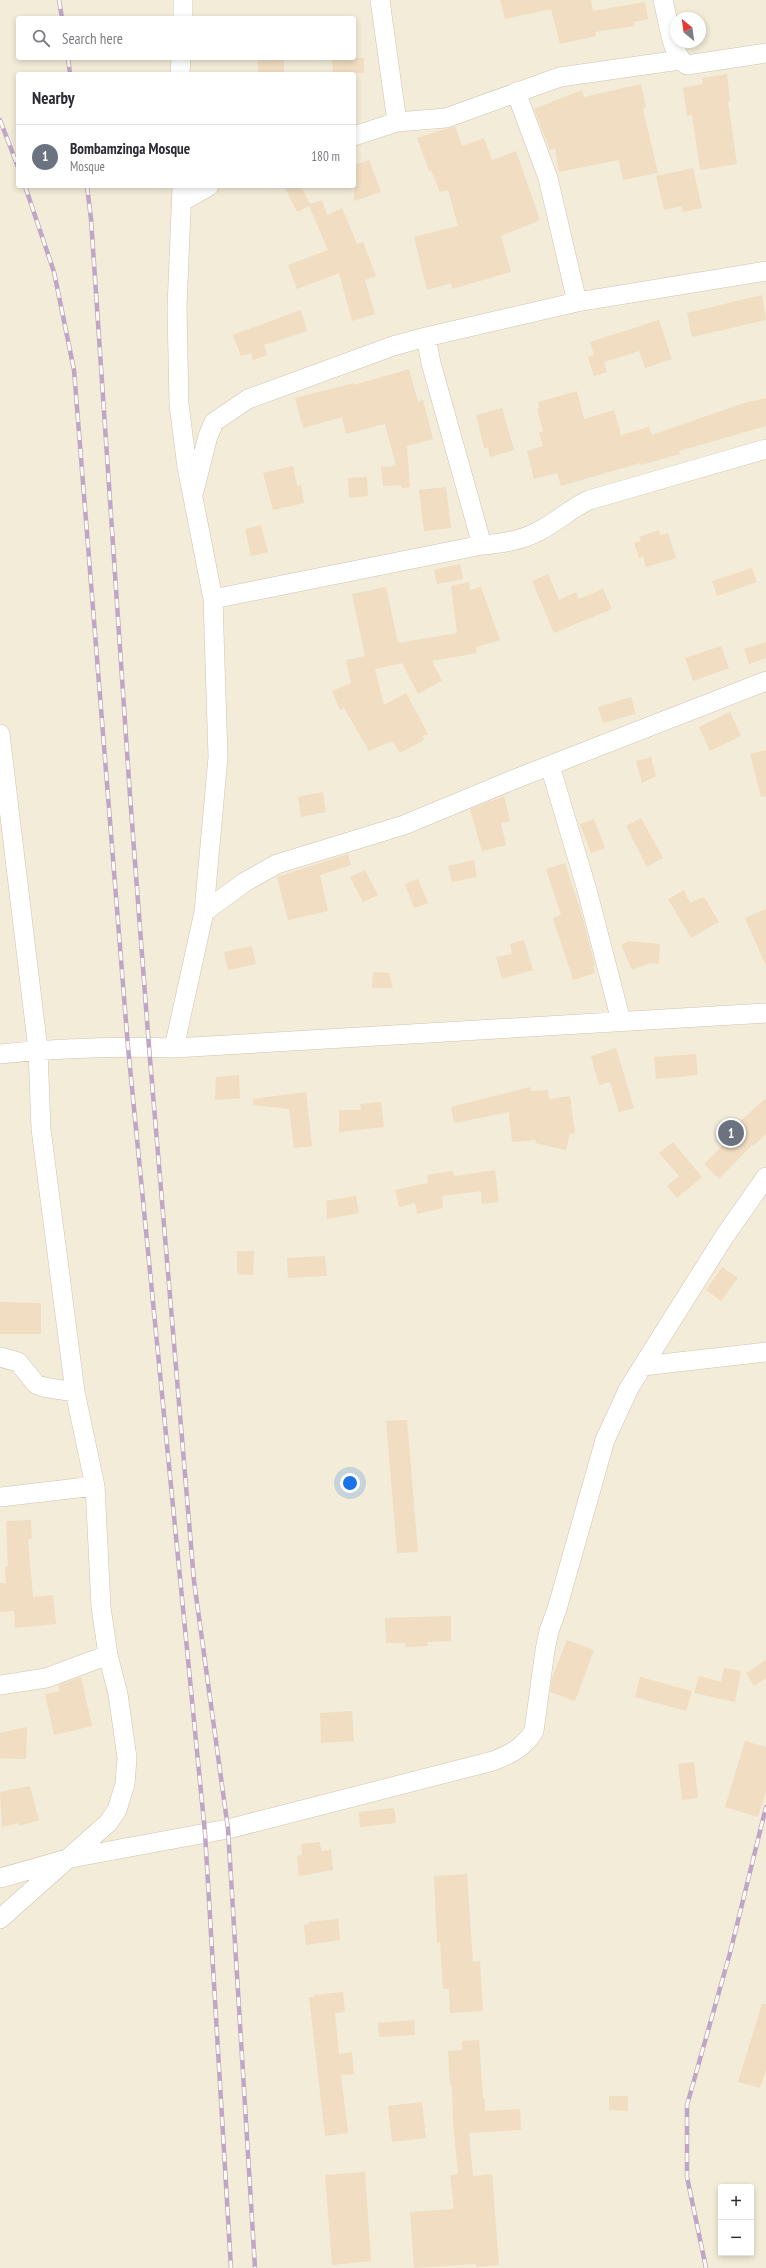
<!DOCTYPE html>
<meta charset="utf-8">
<style>
body{margin:0;font-family:"PT Sans Narrow",sans-serif;background:#f2f2f3;color:#2b2b33}
.controls{position:absolute;right:12px;bottom:12px;display:grid;overflow:hidden;border-radius:4px;box-shadow:0 2px 6px #0003}
.controls button{width:36px;height:36px;display:grid;place-items:center;padding:0;border:0;border-bottom:1px solid #e1e1e2;background:#fff;color:#2b2b33;font:20px sans-serif}
.compass{position:absolute;left:670px;top:12px;width:36px;height:36px;border-radius:50%;background:#fff;box-shadow:0 2px 6px #0003;rotate:331deg}
.you{position:absolute;left:350px;top:1483px;width:14px;height:14px;margin:-10px;border:3px solid #fff;border-radius:50%;background:#1a73e8;box-shadow:0 0 0 6px #1a73e833}
.badge{display:grid;place-items:center;width:26px;height:26px;border-radius:50%;background:#ea580c;color:#fff;font-size:13px;font-weight:700}
.pin{position:absolute;translate:-50% -50%;border:2px solid #fff;box-shadow:0 1px 4px #0006}
.list{margin:0;padding:0;list-style:none}
h2{display:flex;justify-content:space-between;align-items:center;height:52px;margin:0;padding:0 16px;font-size:17px}
h2 small{font-size:13px;font-weight:400;color:#7c7c81}
.list li{display:grid;grid-template-columns:26px 1fr auto;gap:12px;align-items:center;box-sizing:border-box;height:64px;padding:0 16px;border-top:1px solid #e1e1e2}
.list b{display:block;font-size:15px;white-space:nowrap}
.list p{margin:0;font-size:13px;white-space:nowrap;color:#7c7c81}
.list em{font-size:13px;font-style:normal;color:#7c7c81}
.icon{flex:none;width:22px;height:22px;fill:none;stroke:currentColor;stroke-width:2;stroke-linecap:round;stroke-linejoin:round}
.map{position:relative;flex:none;width:766px;height:2268px;overflow:hidden}
.search{position:absolute;background:#fff;box-shadow:0 2px 6px #0003;left:16px;top:16px;width:340px;height:44px;display:flex;align-items:center;gap:10px;box-sizing:border-box;padding:0 14px;border-radius:4px;color:#7c7c81;font-size:15px}
.panel{position:absolute;background:#fff;box-shadow:0 2px 6px #0003;left:16px;top:72px;width:340px;height:116px;border-radius:4px}
.map>svg:first-child{display:block}
.residential{fill:#f3ecd8;fill-rule:evenodd}
.building{fill:#f0ddc2}
.lines{fill:none;stroke-linecap:round;stroke-linejoin:round}
.minor-casing{stroke:#cec3b0;stroke-width:20}
.minor{stroke:#fff;stroke-width:19}
.rail-casing{stroke:#bea7c6;stroke-width:4.5}
.rail{stroke:#fefbf0;stroke-width:3;stroke-dasharray:9;stroke-linecap:butt}
</style>
<div class="map">
<svg width="766" height="2268" viewBox="0 0 766 2268">
<rect width="100%" height="100%" fill="#fcf8ea"/>
<path class="residential" d="M 0,0 L 766,0 L 766,2268 L 0,2268 ZM 18,18 L 354,18 L 354,58 L 18,58 ZM 676,18 L 700,18 L 700,42 L 676,42 ZM 18,74 L 354,74 L 354,186 L 18,186 ZM 721,2187 L 751,2187 L 751,2253 L 721,2253 Z"/>
<path class="building" d="M 500,0 L 591,0 L 593,11 L 645,2 L 648,19 L 634,22 L 635,26 L 595,32 L 596,36 L 560,44 L 551,9 L 505,19 Z
M 258,58 L 284,58 L 284,74 L 258,74 Z
M 332,58 L 364,58 L 364,73 L 333,74 Z
M 727,74 L 730,101 L 728,101 L 737,164 L 700,170 L 692,115 L 687,116 L 683,88 L 703,84 L 702,78 Z
M 641,84 L 646,108 L 643,109 L 658,173 L 623,180 L 619,160 L 559,172 L 555,148 L 550,150 L 534,109 L 582,90 L 584,97 Z
M 455,126 L 462,146 L 484,138 L 492,160 L 516,151 L 540,220 L 501,236 L 511,272 L 452,289 L 451,283 L 427,290 L 414,237 L 458,226 L 448,190 L 440,192 L 431,170 L 429,171 L 417,138 Z
M 369,160 L 381,192 L 354,201 L 354,165 Z
M 693,168 L 702,208 L 683,212 L 681,206 L 664,210 L 656,176 Z
M 284,186 L 301,186 L 310,204 L 322,200 L 327,215 L 342,208 L 357,244 L 363,242 L 376,276 L 365,280 L 375,314 L 352,321 L 339,273 L 297,289 L 288,265 L 328,250 L 309,206 L 297,212 Z
M 762,295 L 766,320 L 692,337 L 687,313 Z
M 301,310 L 307,331 L 264,345 L 267,355 L 253,360 L 251,353 L 241,356 L 233,335 Z
M 659,320 L 672,359 L 645,368 L 639,351 L 604,362 L 607,372 L 594,376 L 588,357 L 594,355 L 590,342 Z
M 409,369 L 418,402 L 423,400 L 433,439 L 407,446 L 410,487 L 402,488 L 401,485 L 383,486 L 381,467 L 396,466 L 385,424 L 346,434 L 342,417 L 303,428 L 295,398 L 354,383 L 354,385 Z
M 577,391 L 584,419 L 614,410 L 621,435 L 649,427 L 652,435 L 741,404 L 766,398 L 766,426 L 679,451 L 680,454 L 641,465 L 640,463 L 561,486 L 557,473 L 534,479 L 527,451 L 543,446 L 539,432 L 543,431 L 537,409 L 539,408 L 538,402 Z
M 502,408 L 514,450 L 490,457 L 488,448 L 484,448 L 476,415 Z
M 293,466 L 297,486 L 301,485 L 304,503 L 273,510 L 263,473 Z
M 367,477 L 368,496 L 349,498 L 348,478 Z
M 446,487 L 451,528 L 424,531 L 419,490 Z
M 261,525 L 268,552 L 251,556 L 245,529 Z
M 659,530 L 660,535 L 668,533 L 676,558 L 646,567 L 643,557 L 639,558 L 634,543 L 641,541 L 639,537 Z
M 460,564 L 463,579 L 437,584 L 434,570 Z
M 752,568 L 757,582 L 717,596 L 712,581 Z
M 548,574 L 559,600 L 576,592 L 579,599 L 603,589 L 612,609 L 554,633 L 532,581 Z
M 469,582 L 470,590 L 481,587 L 500,640 L 476,647 L 477,653 L 432,661 L 442,681 L 418,694 L 402,663 L 375,669 L 384,705 L 406,693 L 428,734 L 422,736 L 424,740 L 400,753 L 392,741 L 369,751 L 344,708 L 340,710 L 332,691 L 351,683 L 346,660 L 365,656 L 352,594 L 386,587 L 398,643 L 457,633 L 451,586 Z
M 766,642 L 766,658 L 749,664 L 744,649 Z
M 721,646 L 729,668 L 693,681 L 685,658 Z
M 631,697 L 636,714 L 603,723 L 598,707 Z
M 730,712 L 741,736 L 710,751 L 699,727 Z
M 766,750 L 766,796 L 761,797 L 750,754 Z
M 651,757 L 656,776 L 642,783 L 636,761 Z
M 323,792 L 326,812 L 301,817 L 298,797 Z
M 504,796 L 510,821 L 501,823 L 506,845 L 482,851 L 470,809 Z
M 641,818 L 663,858 L 647,867 L 626,826 Z
M 594,819 L 605,848 L 591,853 L 580,824 Z
M 348,854 L 351,865 L 320,875 L 328,911 L 288,920 L 277,877 Z
M 474,860 L 477,877 L 452,882 L 448,866 Z
M 565,863 L 582,915 L 595,966 L 593,966 L 595,973 L 573,980 L 553,918 L 561,915 L 546,869 Z
M 365,870 L 378,895 L 363,902 L 350,877 Z
M 418,879 L 428,903 L 414,908 L 405,884 Z
M 684,890 L 690,903 L 704,897 L 719,922 L 691,938 L 668,899 Z
M 766,909 L 766,966 L 745,918 Z
M 524,940 L 533,970 L 502,979 L 496,957 L 512,954 L 510,944 Z
M 629,941 L 660,944 L 659,964 L 649,963 L 632,970 L 621,945 Z
M 252,946 L 256,964 L 228,970 L 224,952 Z
M 373,972 L 389,973 L 393,988 L 372,988 Z
M 616,1048 L 634,1108 L 619,1112 L 610,1082 L 599,1085 L 591,1056 Z
M 696,1054 L 698,1075 L 656,1079 L 654,1057 Z
M 239,1075 L 240,1098 L 215,1100 L 216,1077 Z
M 530,1087 L 532,1091 L 548,1090 L 549,1099 L 570,1096 L 575,1134 L 570,1133 L 566,1150 L 535,1143 L 536,1140 L 512,1142 L 509,1112 L 454,1123 L 451,1107 Z
M 306,1092 L 312,1146 L 294,1148 L 289,1109 L 253,1105 L 253,1099 Z
M 766,1098 L 766,1134 L 753,1146 L 752,1145 L 719,1179 L 704,1164 L 738,1130 L 735,1126 Z
M 381,1102 L 384,1127 L 339,1132 L 339,1110 L 361,1110 L 360,1104 Z
M 673,1142 L 702,1177 L 677,1198 L 667,1186 L 679,1176 L 659,1153 Z
M 495,1170 L 499,1202 L 482,1204 L 481,1191 L 442,1196 L 443,1208 L 417,1214 L 415,1203 L 399,1207 L 395,1190 L 428,1183 L 427,1175 L 453,1171 L 454,1176 Z
M 356,1196 L 359,1213 L 327,1219 L 326,1201 Z
M 237,1251 L 254,1251 L 253,1275 L 237,1274 Z
M 325,1256 L 327,1276 L 288,1278 L 287,1258 Z
M 722,1267 L 738,1278 L 721,1301 L 706,1290 Z
M 0,1302 L 41,1303 L 41,1334 L 0,1334 Z
M 407,1420 L 418,1552 L 397,1553 L 386,1421 Z
M 31,1520 L 32,1539 L 28,1539 L 33,1597 L 53,1595 L 56,1624 L 15,1628 L 14,1611 L 0,1612 L 0,1583 L 6,1583 L 5,1567 L 8,1566 L 6,1521 Z
M 451,1616 L 451,1641 L 427,1642 L 428,1646 L 405,1647 L 405,1643 L 386,1643 L 385,1618 Z
M 567,1640 L 594,1650 L 575,1701 L 550,1692 L 552,1678 Z
M 766,1660 L 766,1678 L 754,1686 L 746,1673 Z
M 724,1668 L 741,1671 L 735,1702 L 694,1693 L 699,1676 L 721,1682 Z
M 81,1677 L 92,1726 L 54,1735 L 45,1694 L 60,1691 L 58,1685 Z
M 640,1677 L 692,1691 L 686,1711 L 635,1697 Z
M 352,1711 L 354,1741 L 321,1743 L 320,1713 Z
M 27,1727 L 26,1759 L 0,1758 L 0,1733 Z
M 745,1741 L 766,1747 L 766,1791 L 758,1817 L 725,1807 Z
M 694,1762 L 698,1798 L 682,1800 L 678,1764 Z
M 30,1786 L 39,1820 L 19,1826 L 18,1823 L 2,1827 L 0,1792 Z
M 394,1808 L 396,1823 L 360,1827 L 359,1812 Z
M 320,1842 L 321,1851 L 331,1850 L 333,1870 L 299,1876 L 297,1856 L 302,1855 L 301,1844 Z
M 467,1874 L 473,1962 L 480,1961 L 483,2011 L 450,2013 L 449,1989 L 443,1989 L 440,1942 L 437,1942 L 434,1876 Z
M 338,1919 L 340,1940 L 306,1945 L 304,1925 L 309,1924 L 309,1922 Z
M 343,1992 L 345,2012 L 335,2013 L 339,2054 L 352,2052 L 354,2074 L 341,2075 L 348,2133 L 325,2136 L 309,1997 L 314,1997 L 314,1995 Z
M 762,2004 L 766,2004 L 766,2070 L 760,2088 L 738,2082 Z
M 414,2020 L 415,2035 L 379,2037 L 378,2023 Z
M 479,2040 L 483,2099 L 485,2099 L 485,2111 L 520,2109 L 521,2130 L 469,2133 L 473,2176 L 492,2174 L 499,2265 L 476,2267 L 476,2264 L 414,2268 L 410,2212 L 454,2209 L 450,2175 L 458,2174 L 453,2122 L 452,2085 L 450,2085 L 448,2051 L 462,2050 L 462,2041 Z
M 609,2096 L 628,2096 L 628,2111 L 609,2110 Z
M 422,2102 L 426,2138 L 392,2142 L 388,2106 Z
M 365,2172 L 371,2261 L 332,2265 L 325,2175 Z"/>
<g class="lines">
<g class="minor-casing">
<path id="minor" d="M 183,0 L 183,18
M 380,0 L 397,122
M 663,0 C 668,19 671,55 687,65 L 766,53
M 180,74 L 181,58
M 516,92 L 548,178 L 577,302
M 354,136 L 397,122 L 446,118 L 560,77 L 680,60
M 183,201 L 209,186
M 426,337 L 431,363 L 482,545
M 194,491 L 208,436 L 214,422 L 248,399 L 393,346 L 426,337 L 577,302 L 766,271
M 213,599 L 482,545 C 502,543 521,541 539,531 C 557,522 571,508 589,500 L 766,449
M 0,734 L 38,1050 L 41,1129 L 75,1392 L 95,1486 L 101,1607 L 108,1655 L 118,1694 L 127,1758 L 125,1784 L 117,1810 L 108,1823 L 0,1919
M 550,766 L 587,890 L 621,1021
M 204,912 L 245,882 L 277,864 L 404,825 L 515,779 L 766,681
M 174,1048 L 204,912 L 218,757 L 213,599 L 187,467 L 179,404 L 177,308 L 182,186
M 0,1054 C 58,1048 116,1046 174,1048 L 766,1013
M 0,1357 L 18,1362 L 36,1384 L 43,1387 L 75,1392
M 643,1366 L 766,1352
M 0,1497 L 95,1486
M 0,1685 L 46,1678 L 108,1655
M 0,1878 L 71,1858 L 228,1829 L 493,1761 C 511,1754 523,1748 534,1731 L 545,1650 L 549,1631 L 557,1609 L 605,1440 L 629,1388 L 724,1237 L 766,1177"/>
</g>
<use href="#minor" class="minor"/>
<g class="rail-casing">
<path id="rail" d="M 59,0 L 62,18
M 68,58 L 70,74
M 0,120 L 18,167
M 25,186 L 54,272 L 74,370 L 128,1047 L 205,1833 L 231,2268
M 87,186 L 91,219 L 130,796 L 149,1047 L 194,1581 L 228,1829 L 255,2268
M 706,2268 L 687,2177 L 687,2105 L 730,1953 L 766,1807"/>
</g>
<use href="#rail" class="rail"/>
</g>
</svg>
<div class="controls">
<button>+</button>
<button>−</button>
</div>
<svg class="compass" viewBox="-18 -18 36 36"><path d="M0-13l5 13h-10z" fill="#e53935"/><path d="M0 13l5-13h-10z" fill="#7c7c81"/></svg>
<div class="you"></div>
<div class="pin badge" style="left:731px;top:1133px;background:#6b7280">1</div>
<div class="search"><svg class="icon" aria-label="search" viewBox="0 0 24 24"><circle cx="10" cy="10" r="6"/><path d="M15 15l6 6"/></svg>Search here</div>
<section class="panel">
<h2>Nearby<small></small></h2>
<ul class="list">
<li><span class="badge" style="background:#6b7280">1</span><div><b>Bombamzinga Mosque</b><p>Mosque</p></div><em>180 m</em></li>
</ul>
</section>
</div>
